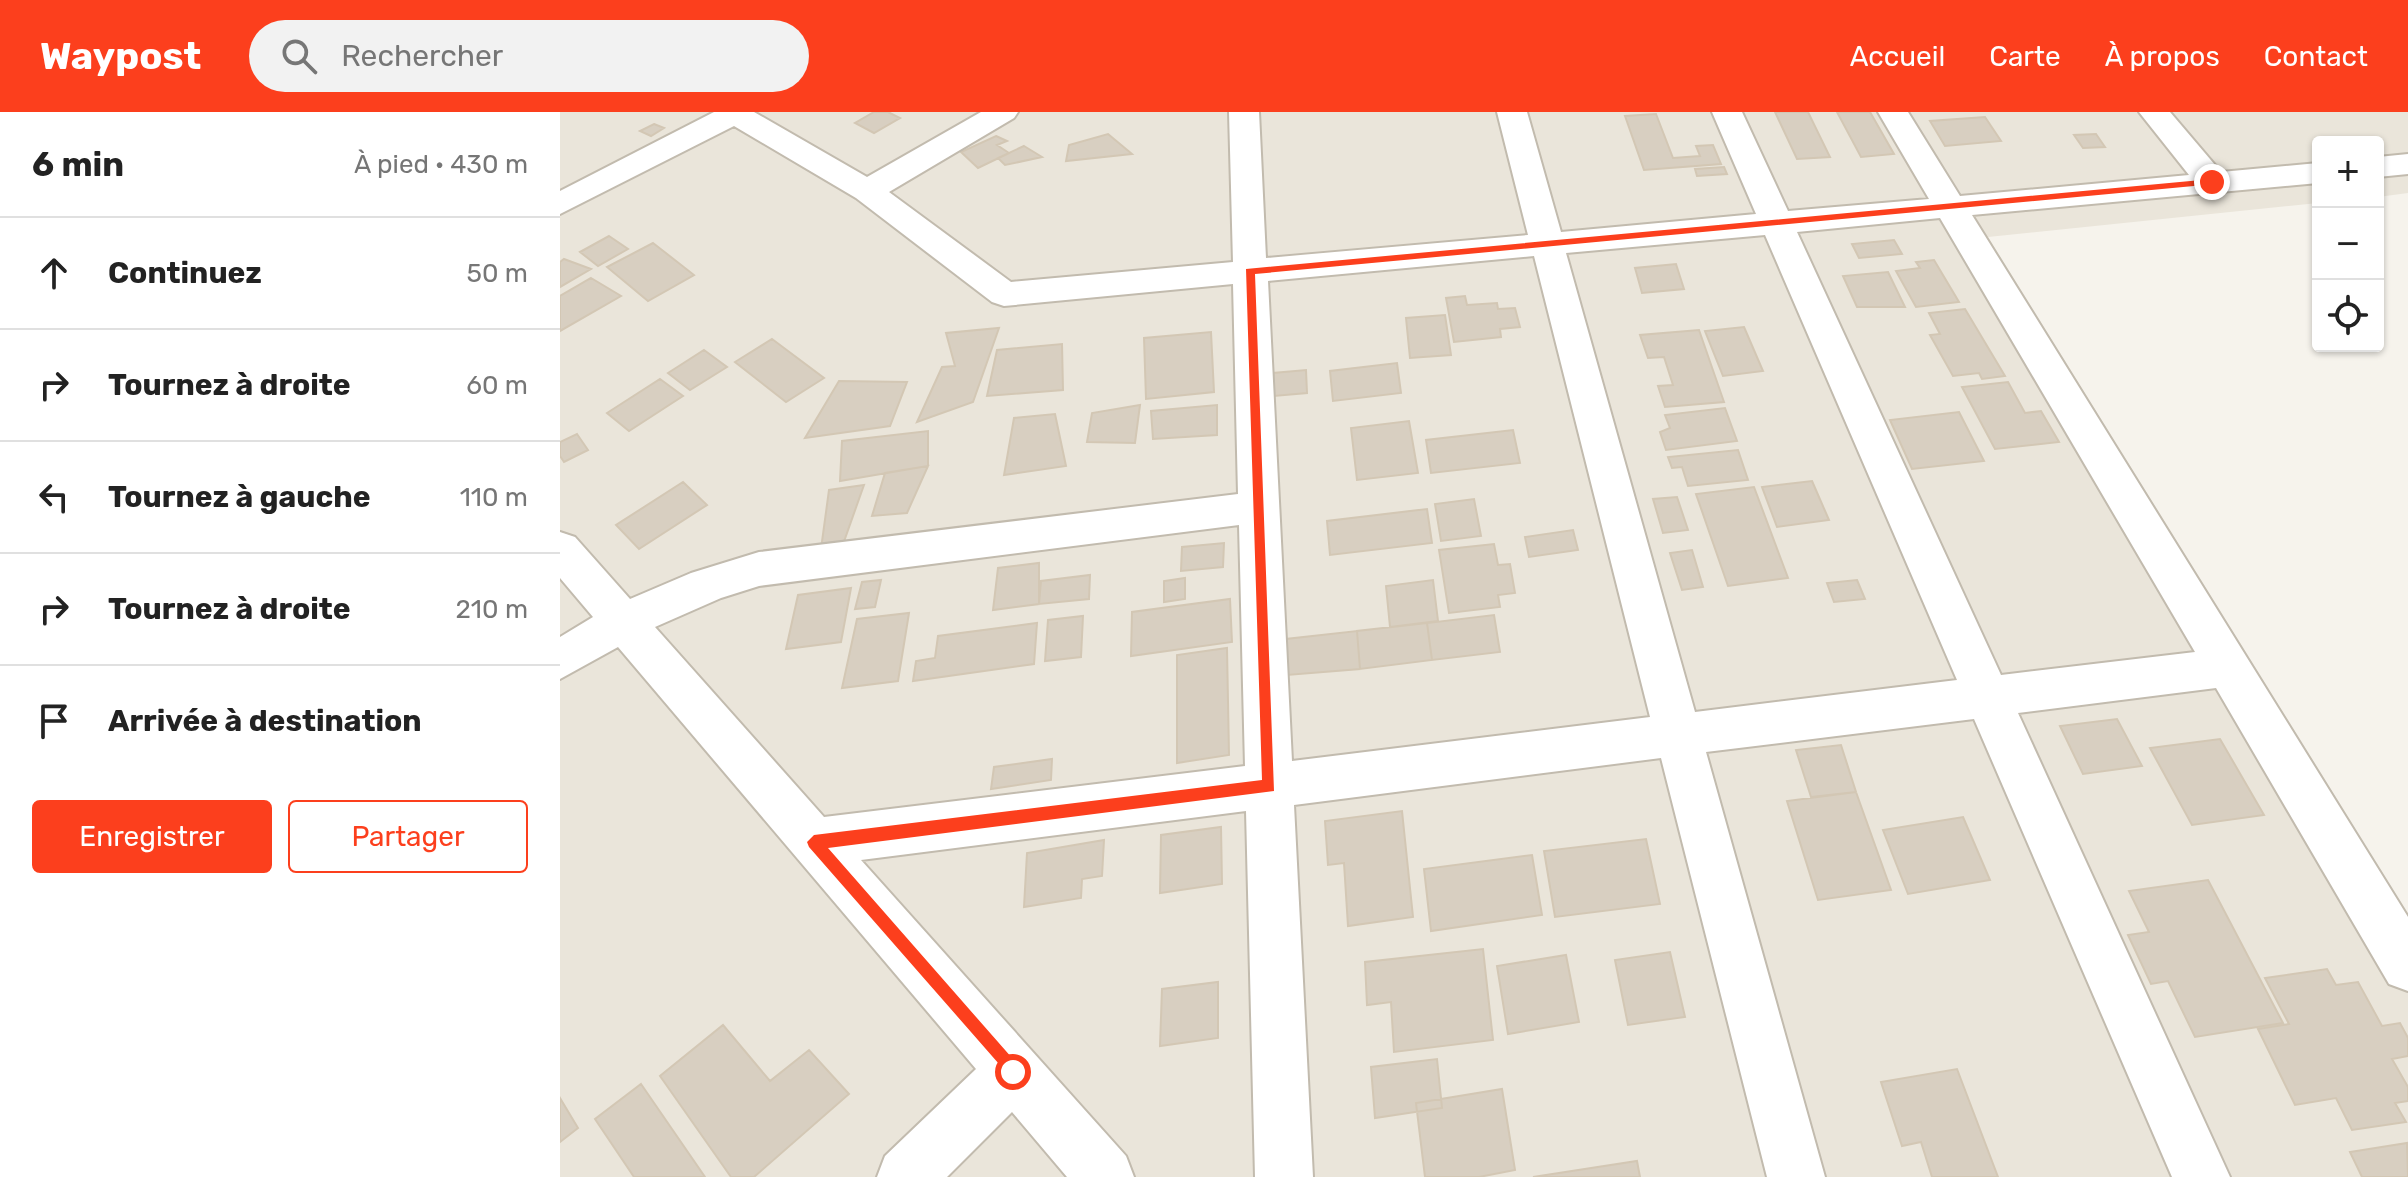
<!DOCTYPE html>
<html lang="fr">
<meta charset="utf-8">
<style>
body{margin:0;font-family:Rubik,sans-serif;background:#f2f2f2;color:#222}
.controls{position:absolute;right:24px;top:24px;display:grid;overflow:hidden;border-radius:8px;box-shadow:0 2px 6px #0004}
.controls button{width:72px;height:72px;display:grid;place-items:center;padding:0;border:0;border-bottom:2px solid #e0e0e0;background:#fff;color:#222;font:40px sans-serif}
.stop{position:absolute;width:24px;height:24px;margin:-18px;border:6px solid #fc3f1d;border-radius:50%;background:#fff}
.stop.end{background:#fc3f1d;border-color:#fff;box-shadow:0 2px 8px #0008}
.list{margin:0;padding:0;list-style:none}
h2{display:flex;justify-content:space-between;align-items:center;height:104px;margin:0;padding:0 32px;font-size:34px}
h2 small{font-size:26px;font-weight:400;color:#767676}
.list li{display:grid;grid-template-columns:52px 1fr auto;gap:24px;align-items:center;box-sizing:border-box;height:112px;padding:0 32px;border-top:2px solid #e0e0e0}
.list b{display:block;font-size:30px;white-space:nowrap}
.list em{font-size:26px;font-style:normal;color:#767676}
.actions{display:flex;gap:16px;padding:24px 32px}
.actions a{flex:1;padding:18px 0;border:2px solid #fc3f1d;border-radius:8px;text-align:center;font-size:28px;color:#fc3f1d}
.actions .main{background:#fc3f1d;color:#fff}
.icon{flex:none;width:44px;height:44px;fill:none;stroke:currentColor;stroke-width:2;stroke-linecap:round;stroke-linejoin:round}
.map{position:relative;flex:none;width:1848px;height:1065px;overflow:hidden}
header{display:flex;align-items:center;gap:48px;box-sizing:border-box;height:112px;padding:0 40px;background:#fc3f1d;color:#fff}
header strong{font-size:38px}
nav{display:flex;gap:44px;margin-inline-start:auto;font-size:28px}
.search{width:560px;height:72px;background:#f2f2f2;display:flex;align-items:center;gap:20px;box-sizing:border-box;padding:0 28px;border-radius:44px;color:#767676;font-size:30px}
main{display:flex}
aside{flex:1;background:#fff}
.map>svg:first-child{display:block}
.residential{fill:#eae5da}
.building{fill:#d8cfc1;stroke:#d3c7b4;stroke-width:2}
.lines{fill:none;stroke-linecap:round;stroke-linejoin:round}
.minor-casing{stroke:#c2bbae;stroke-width:4}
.minor{fill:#fff;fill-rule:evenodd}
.route{fill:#fc3f1d}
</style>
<header>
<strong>Waypost</strong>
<div class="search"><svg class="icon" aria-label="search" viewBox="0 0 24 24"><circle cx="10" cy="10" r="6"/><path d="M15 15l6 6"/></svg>Rechercher</div>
<nav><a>Accueil</a><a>Carte</a><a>À propos</a><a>Contact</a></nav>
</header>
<main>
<aside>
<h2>6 min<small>À pied · 430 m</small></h2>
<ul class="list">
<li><svg class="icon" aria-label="ahead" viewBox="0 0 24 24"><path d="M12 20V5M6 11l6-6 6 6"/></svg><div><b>Continuez</b></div><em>50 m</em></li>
<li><svg class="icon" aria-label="right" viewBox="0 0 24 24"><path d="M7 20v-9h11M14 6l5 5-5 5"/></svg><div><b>Tournez à droite</b></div><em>60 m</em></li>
<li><svg class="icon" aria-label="left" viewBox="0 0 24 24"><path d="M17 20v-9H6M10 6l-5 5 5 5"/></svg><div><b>Tournez à gauche</b></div><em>110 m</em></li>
<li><svg class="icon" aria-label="right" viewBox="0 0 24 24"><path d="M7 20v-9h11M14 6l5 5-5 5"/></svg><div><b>Tournez à droite</b></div><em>210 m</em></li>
<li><svg class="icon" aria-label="arrive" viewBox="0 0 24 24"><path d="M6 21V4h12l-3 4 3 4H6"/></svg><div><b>Arrivée à destination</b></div></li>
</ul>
<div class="actions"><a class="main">Enregistrer</a><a>Partager</a></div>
</aside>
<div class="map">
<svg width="1848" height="1065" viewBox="0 0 1848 1065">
<rect width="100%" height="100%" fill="#f6f3ec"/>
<path class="residential" d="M 0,0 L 1848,0 L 1848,81 L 1818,85 L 1818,30 L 1758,30 L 1758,91 L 1428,125 L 1848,802 L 1848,1065 L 0,1065 Z"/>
<path class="building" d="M 314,0 L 328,0 L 340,6 L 314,21 L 295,11 Z
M 1215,0 L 1248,0 L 1270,45 L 1237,47 Z
M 1277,0 L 1310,0 L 1334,42 L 1301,45 Z
M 1096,2 L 1113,46 L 1140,44 L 1136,34 L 1153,33 L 1161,52 L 1084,58 L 1065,4 Z
M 1425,5 L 1441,29 L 1385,34 L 1370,9 Z
M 94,12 L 104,16 L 91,24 L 80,19 Z
M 548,22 L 572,42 L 506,49 L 509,33 Z
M 1536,22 L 1545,35 L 1523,36 L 1514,23 Z
M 436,24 L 447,29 L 437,33 L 449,41 L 418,56 L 401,40 Z
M 464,34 L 482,45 L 445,53 L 438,46 Z
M 1164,55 L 1167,62 L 1137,64 L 1135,57 Z
M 49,124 L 68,137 L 38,154 L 20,140 Z
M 1334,128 L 1342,142 L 1299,146 L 1292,132 Z
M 93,131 L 134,163 L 88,189 L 47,155 Z
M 4,147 L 31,157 L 0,175 L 0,150 Z
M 1374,148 L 1399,190 L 1356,195 L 1336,159 L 1360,156 L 1356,150 Z
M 1116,152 L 1124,177 L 1082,181 L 1075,156 Z
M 1328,160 L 1345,195 L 1297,195 L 1283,164 Z
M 31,166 L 61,184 L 0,219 L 0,184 Z
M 905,184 L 907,193 L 937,191 L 938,197 L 955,196 L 960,215 L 940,217 L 941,225 L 894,230 L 886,186 Z
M 1405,197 L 1445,264 L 1422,267 L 1419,261 L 1393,264 L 1370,223 L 1380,222 L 1369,201 Z
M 885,203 L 891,243 L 850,246 L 846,206 Z
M 1184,215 L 1203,259 L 1163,264 L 1145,219 Z
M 439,216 L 413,290 L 357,310 L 382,255 L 395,254 L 386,221 Z
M 1139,218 L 1164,290 L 1105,295 L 1098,274 L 1113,273 L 1104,245 L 1088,246 L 1080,223 Z
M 651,220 L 654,280 L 586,287 L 584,226 Z
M 212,227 L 264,266 L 226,290 L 175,250 Z
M 502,232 L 503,278 L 427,284 L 437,238 Z
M 144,238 L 167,255 L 130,278 L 108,261 Z
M 837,251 L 841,281 L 773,289 L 770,259 Z
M 746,258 L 747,281 L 714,284 L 713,261 Z
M 100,267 L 123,284 L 69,319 L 47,301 Z
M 279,269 L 347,270 L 330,314 L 245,326 Z
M 1448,270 L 1465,301 L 1481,299 L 1499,330 L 1435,337 L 1402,275 Z
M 580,293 L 575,331 L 527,330 L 532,301 Z
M 657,293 L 657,323 L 593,327 L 591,299 Z
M 1165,296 L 1177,329 L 1106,338 L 1100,320 L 1110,316 L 1105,303 Z
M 1399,300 L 1424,349 L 1352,357 L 1330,308 Z
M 495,302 L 506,354 L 444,363 L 454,306 Z
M 849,309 L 858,361 L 797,368 L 791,316 Z
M 953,318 L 960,351 L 871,361 L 866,328 Z
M 368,319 L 368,354 L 280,369 L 282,329 Z
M 17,322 L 28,338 L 4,350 L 0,344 L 0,330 Z
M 1178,338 L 1188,368 L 1128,374 L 1122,355 L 1112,356 L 1108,345 Z
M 368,354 L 347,401 L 312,404 L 325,361 Z
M 1252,369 L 1269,408 L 1217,415 L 1202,375 Z
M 123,370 L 147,393 L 79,437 L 56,413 Z
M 304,373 L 282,435 L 261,437 L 269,378 Z
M 1194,375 L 1228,466 L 1168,474 L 1136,382 Z
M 1117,385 L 1128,418 L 1103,421 L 1093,387 Z
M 914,387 L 921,424 L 881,429 L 875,392 Z
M 867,397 L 872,431 L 770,443 L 767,409 Z
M 1013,418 L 1018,438 L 969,445 L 965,425 Z
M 664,431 L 663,455 L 621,459 L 622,435 Z
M 934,432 L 938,453 L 950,452 L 955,481 L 938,483 L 940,495 L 889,501 L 879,438 Z
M 1132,438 L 1143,475 L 1122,478 L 1110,441 Z
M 479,451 L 479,492 L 433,498 L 438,456 Z
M 530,463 L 529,487 L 479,492 L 481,469 Z
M 625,466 L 625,487 L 604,490 L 604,469 Z
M 321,468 L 315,495 L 295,497 L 302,470 Z
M 873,468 L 878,509 L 830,515 L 826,474 Z
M 1297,468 L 1305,487 L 1274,490 L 1267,471 Z
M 291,476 L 281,530 L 226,537 L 238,483 Z
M 670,487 L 672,530 L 571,544 L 572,500 Z
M 349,501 L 338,569 L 282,576 L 297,507 Z
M 934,503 L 940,540 L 872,548 L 867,511 Z
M 523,504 L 521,545 L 485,549 L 488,508 Z
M 477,511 L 474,552 L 353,569 L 356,549 L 375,546 L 378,524 Z
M 867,511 L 872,548 L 800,557 L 797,519 Z
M 797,519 L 800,557 L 727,563 L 726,527 Z
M 667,536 L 669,643 L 617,651 L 617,543 Z
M 1557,607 L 1582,654 L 1523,662 L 1500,614 Z
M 1660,627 L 1704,703 L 1632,713 L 1590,636 Z
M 1281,633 L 1296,680 L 1251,685 L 1236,638 Z
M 492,647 L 491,668 L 431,677 L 434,655 Z
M 1296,680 L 1331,778 L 1258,788 L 1227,689 Z
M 842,699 L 853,805 L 788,814 L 784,751 L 768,753 L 765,709 Z
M 1403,705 L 1430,768 L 1348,782 L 1323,718 Z
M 661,715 L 662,772 L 600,781 L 601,723 Z
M 1086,727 L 1100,792 L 995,805 L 984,739 Z
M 544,728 L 542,764 L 522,767 L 521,786 L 464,795 L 467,741 Z
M 972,743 L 982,803 L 871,819 L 864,757 Z
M 1648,768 L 1723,911 L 1635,925 L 1608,869 L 1591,872 L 1568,823 L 1589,820 L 1569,779 Z
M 923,837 L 933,928 L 834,940 L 831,890 L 807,893 L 805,850 Z
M 1110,840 L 1125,905 L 1068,913 L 1055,848 Z
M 1006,843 L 1019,910 L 948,922 L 937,854 Z
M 1767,857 L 1776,873 L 1798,870 L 1822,914 L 1840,911 L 1848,926 L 1848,944 L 1832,947 L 1848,975 L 1848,989 L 1835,991 L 1846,1010 L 1792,1018 L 1776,986 L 1735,993 L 1698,917 L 1729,912 L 1705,866 Z
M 658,870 L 658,926 L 600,934 L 602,877 Z
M 163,913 L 210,969 L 249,938 L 289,982 L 194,1065 L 171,1065 L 100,964 Z
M 877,947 L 882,996 L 815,1006 L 811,955 Z
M 1397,957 L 1438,1065 L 1372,1065 L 1361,1030 L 1342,1034 L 1321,970 Z
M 81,972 L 145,1065 L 74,1065 L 35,1007 Z
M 942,977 L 955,1058 L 919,1065 L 865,1065 L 856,991 Z
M 0,986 L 18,1016 L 0,1030 Z
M 1847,1031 L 1848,1065 L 1802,1065 L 1790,1040 Z
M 1077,1049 L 1080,1065 L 973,1065 Z"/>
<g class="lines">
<g class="minor-casing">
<path id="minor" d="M 154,0 L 194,0 L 307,65 L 421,0 L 458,0 L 454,6 L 329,80 L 451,170 L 673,150 L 669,0 L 699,0 L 706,146 L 968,123 L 937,0 L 967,0 L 1001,120 L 1196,102 L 1152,0 L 1182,0 L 1228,99 L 1369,87 L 1318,0 L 1348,0 L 1400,84 L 1629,63 L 1579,0 L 1610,0 L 1661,60 L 1758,51 L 1758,71 L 1412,103 L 1848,805 L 1848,879 L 1829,872 L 1656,576 L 1458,601 L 1670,1065 L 1612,1065 L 1414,607 L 1146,640 L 1265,1065 L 1207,1065 L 1101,646 L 734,693 L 753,1065 L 695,1065 L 686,699 L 301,748 L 566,1044 L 574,1065 L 507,1065 L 452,1000 L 387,1065 L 317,1065 L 325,1044 L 416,957 L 58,535 L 0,567 L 0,525 L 33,505 L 0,466 L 0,420 L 15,425 L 70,487 L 131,461 L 199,440 L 678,382 L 673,172 L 444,194 L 432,190 L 296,86 L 174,14 L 0,102 L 0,79 ZM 1380,106 L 1635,540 L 1441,563 L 1237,120 ZM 1205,123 L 1397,568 L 1135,600 L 1006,141 ZM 974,144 L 1090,605 L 732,649 L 708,169 ZM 679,413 L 685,654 L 264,705 L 95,515 L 161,486 L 199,474 Z
M 1848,42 L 1848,62 L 1818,65 L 1818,45 Z"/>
</g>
<use href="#minor" class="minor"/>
</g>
<path class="route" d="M 1652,67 L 1655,72 L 695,162 L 714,679 L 268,736 L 459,954 L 462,960 L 453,968 L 249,735 L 247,730 L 254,723 L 702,668 L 686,157 Z"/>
</svg>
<div class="controls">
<button>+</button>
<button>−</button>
<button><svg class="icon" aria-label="locate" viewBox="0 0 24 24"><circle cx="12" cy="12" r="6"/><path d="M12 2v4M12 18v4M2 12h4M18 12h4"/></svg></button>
</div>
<div class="stop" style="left:453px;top:960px"></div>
<div class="stop end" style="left:1652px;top:70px"></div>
</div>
</main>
